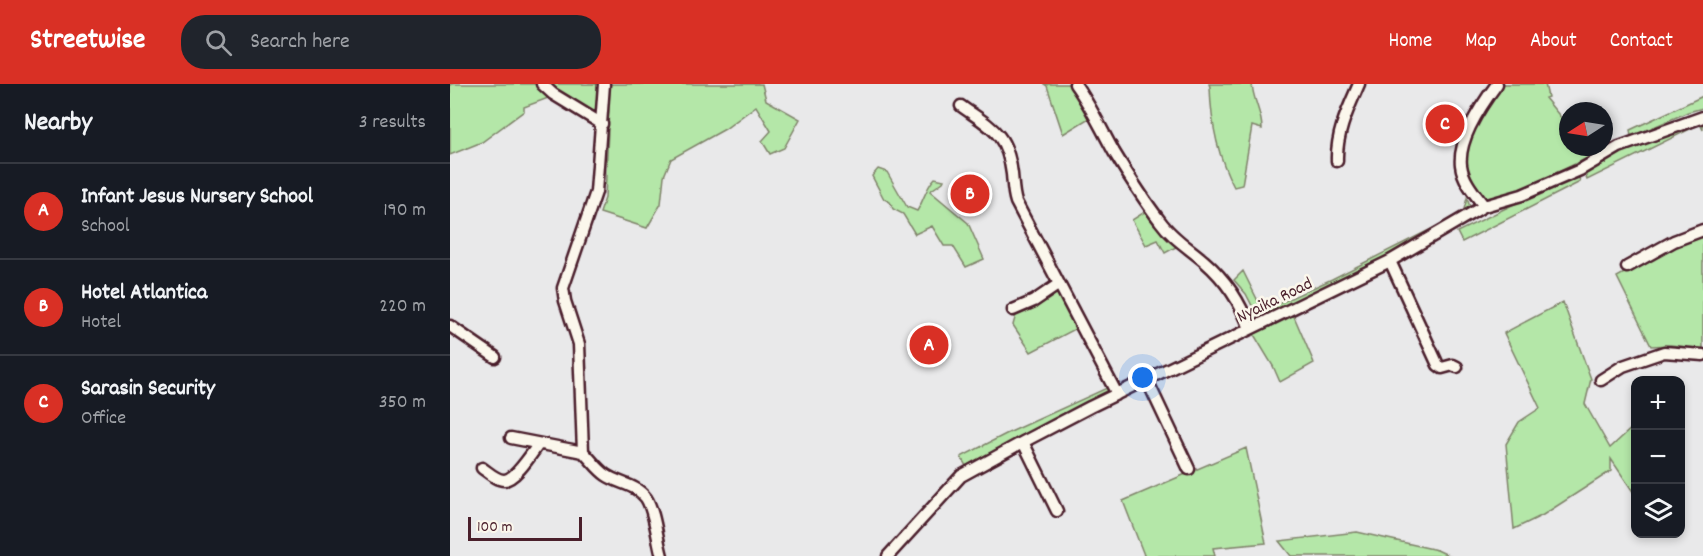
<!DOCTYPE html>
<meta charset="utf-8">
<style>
body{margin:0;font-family:Dekko,sans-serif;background:#20242c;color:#f1f3f6}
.controls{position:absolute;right:18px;bottom:18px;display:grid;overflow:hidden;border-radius:12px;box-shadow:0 3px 9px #0003}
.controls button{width:54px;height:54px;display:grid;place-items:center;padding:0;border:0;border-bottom:2px solid #363941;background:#171b24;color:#f1f3f6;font:30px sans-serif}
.compass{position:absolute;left:1109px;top:18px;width:54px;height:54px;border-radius:50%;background:#171b24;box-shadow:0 3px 9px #0003;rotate:258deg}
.scale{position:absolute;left:18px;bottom:15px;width:114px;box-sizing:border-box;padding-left:6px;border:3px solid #4a1f2b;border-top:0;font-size:16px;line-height:21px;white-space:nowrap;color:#4a1f2b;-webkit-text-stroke:4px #fbf7ec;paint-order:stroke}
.you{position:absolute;left:693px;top:294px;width:21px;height:21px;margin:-15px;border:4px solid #fff;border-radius:50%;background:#1a73e8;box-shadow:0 0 0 9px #1a73e833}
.badge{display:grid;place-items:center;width:39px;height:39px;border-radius:50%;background:#d93025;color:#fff;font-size:20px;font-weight:700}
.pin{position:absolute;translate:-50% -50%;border:3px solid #fff;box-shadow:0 2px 6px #0006}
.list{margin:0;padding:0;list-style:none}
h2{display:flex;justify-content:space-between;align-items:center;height:78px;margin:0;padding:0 24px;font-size:26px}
h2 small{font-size:20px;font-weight:400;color:#9ea1a6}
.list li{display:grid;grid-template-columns:39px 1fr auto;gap:18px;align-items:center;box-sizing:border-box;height:96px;padding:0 24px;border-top:2px solid #363941}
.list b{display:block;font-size:22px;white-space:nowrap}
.list p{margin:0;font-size:20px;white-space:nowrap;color:#9ea1a6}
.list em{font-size:20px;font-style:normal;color:#9ea1a6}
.icon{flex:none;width:33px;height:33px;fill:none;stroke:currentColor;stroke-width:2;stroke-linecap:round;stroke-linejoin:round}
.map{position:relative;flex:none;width:1253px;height:472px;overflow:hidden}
header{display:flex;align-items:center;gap:36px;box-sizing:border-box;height:84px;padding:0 30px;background:#d93025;color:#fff}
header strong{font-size:28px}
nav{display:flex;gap:33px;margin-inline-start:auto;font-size:21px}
.search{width:420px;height:54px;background:#20242c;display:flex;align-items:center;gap:15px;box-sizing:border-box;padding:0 21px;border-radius:24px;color:#9ea1a6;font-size:22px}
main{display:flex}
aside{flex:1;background:#171b24}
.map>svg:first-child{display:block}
.green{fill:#b4e7a8;stroke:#7f836a;stroke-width:1.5}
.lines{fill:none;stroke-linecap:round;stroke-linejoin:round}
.minor-casing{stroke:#4a1f2b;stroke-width:15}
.minor{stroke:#fbf7ec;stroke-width:10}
.labels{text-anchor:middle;stroke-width:5;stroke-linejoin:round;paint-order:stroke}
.street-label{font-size:18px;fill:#4a1f2b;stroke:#fbf7ec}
</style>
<header>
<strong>Streetwise</strong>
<div class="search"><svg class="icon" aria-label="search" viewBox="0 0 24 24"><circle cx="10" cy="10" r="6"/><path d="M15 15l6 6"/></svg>Search here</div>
<nav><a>Home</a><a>Map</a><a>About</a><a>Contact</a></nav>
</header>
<main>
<aside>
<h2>Nearby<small>3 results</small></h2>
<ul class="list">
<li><span class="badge">A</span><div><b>Infant Jesus Nursery School</b><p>School</p></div><em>190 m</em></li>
<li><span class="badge">B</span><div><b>Hotel Atlantica</b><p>Hotel</p></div><em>220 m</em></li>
<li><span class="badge">C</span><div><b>Sarasin Security</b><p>Office</p></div><em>350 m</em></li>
</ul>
</aside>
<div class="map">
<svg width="1253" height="472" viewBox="0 0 1253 472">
<rect width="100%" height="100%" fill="#e9e9ea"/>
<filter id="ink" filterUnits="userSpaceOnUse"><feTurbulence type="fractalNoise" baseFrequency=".0167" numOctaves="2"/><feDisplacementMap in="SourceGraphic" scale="12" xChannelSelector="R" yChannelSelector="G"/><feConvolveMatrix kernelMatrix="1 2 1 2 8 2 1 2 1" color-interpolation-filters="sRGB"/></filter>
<g filter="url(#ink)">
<path class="green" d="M 0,0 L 90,0 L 101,13 L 74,23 L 74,27 L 32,58 L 0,71 Z
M 98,0 L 152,0 L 152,33 L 133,25 Z
M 160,0 L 312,0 L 316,16 L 350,35 L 334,64 L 320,70 L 312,57 L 321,47 L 306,22 L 275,45 L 221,75 L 214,92 L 211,120 L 197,144 L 150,129 L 155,114 Z
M 594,0 L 634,0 L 649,28 L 613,50 L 597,2 Z
M 759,0 L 802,0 C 803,16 812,29 812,45 L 802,42 L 792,101 L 784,103 C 767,72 761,38 760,3 Z
M 1052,0 L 1095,0 L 1098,13 L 1095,14 L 1118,42 L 1118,63 L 1136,63 L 1142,72 L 1032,124 L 1012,78 L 1028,32 Z
M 1253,12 L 1253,24 L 1238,28 L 1181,53 L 1180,46 Z
M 1253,36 L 1253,46 L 1250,40 L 1137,96 L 1134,85 L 1173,65 Z
M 1154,37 L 1156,38 L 1161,56 L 1156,65 L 1145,63 L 1154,63 Z
M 428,85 L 437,88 L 457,123 L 467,127 C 474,116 476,103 485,94 L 494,96 L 493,98 L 480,107 L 518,139 L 534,175 L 516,183 L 503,162 L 494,162 L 482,142 L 465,150 L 453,130 L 443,125 L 440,118 L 434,115 L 422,92 Z
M 1128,89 L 1130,98 L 1012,158 L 1007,148 Z
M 682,90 L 726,163 L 715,169 L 708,156 L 696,161 L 682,136 L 698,126 Z
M 1017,114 L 1022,129 L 810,237 L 796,210 L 784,196 L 793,187 L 813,227 L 882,195 L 1013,129 Z
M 1253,150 L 1253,265 L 1221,261 L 1201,262 L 1167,193 L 1226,160 Z
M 608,203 L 629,243 L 581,268 L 563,241 L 567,227 Z
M 1113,218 L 1141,295 L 1135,320 L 1160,364 L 1185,341 L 1185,408 L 1184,409 L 1161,375 L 1161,387 L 1093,431 L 1064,445 L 1056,360 L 1069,338 L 1090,324 L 1054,249 Z
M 843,230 L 864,279 L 830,298 L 823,282 L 803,249 Z
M 659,303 L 660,308 L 516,382 L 511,373 L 556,350 Z
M 796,364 L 816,459 L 763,464 L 765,472 L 693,472 L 694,471 L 673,417 Z
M 907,448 L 987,466 L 1000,472 L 841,472 L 829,457 Z"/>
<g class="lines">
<g class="minor-casing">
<path id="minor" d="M 92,0 L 103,10 L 152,40
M 154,0 L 146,108 L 113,204 L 115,217 L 129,260 L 133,368 C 141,375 147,385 156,391 C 169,400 186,400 196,414 C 205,428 207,455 212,472
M 625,0 C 641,22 651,45 664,68 C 678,91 694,116 710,137 C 722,154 739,164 754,177 C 776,196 791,219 800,245
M 511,22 C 542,44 557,49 562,90 C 563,100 563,109 566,118 L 667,310
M 887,77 C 886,49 898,25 909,0
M 1034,122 C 1025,110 1013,97 1011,81 C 1008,56 1032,20 1047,0
M 940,177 L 988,281 L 992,284 L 1003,281 L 1007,283
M 1177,183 L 1224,157 L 1253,146
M 563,226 L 584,217 L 609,200
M 0,242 L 45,273
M 697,296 L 739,385
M 1151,296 L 1173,282 L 1214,268 L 1253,271
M 61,354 L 133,368
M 573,358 L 607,427
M 32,384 C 38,388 46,396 54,396 C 65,396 82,369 88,361
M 438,472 L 511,392 L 573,358 L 640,323 L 940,177 L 1034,122 L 1072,111 L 1130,86 L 1169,63 L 1253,33"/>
</g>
<use href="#minor" class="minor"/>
</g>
</g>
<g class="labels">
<g class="street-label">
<text transform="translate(824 215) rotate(-26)" y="6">Nyaika Road</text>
</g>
</g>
</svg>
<div class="controls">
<button>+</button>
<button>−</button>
<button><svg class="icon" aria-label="layers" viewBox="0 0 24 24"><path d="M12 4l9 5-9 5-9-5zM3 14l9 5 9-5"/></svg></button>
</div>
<svg class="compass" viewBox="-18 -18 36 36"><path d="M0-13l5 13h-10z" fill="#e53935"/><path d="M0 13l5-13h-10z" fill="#9ea1a6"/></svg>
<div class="scale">100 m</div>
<div class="you"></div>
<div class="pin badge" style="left:479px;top:261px">A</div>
<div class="pin badge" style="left:520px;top:110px">B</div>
<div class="pin badge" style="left:995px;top:40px">C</div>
</div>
</main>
